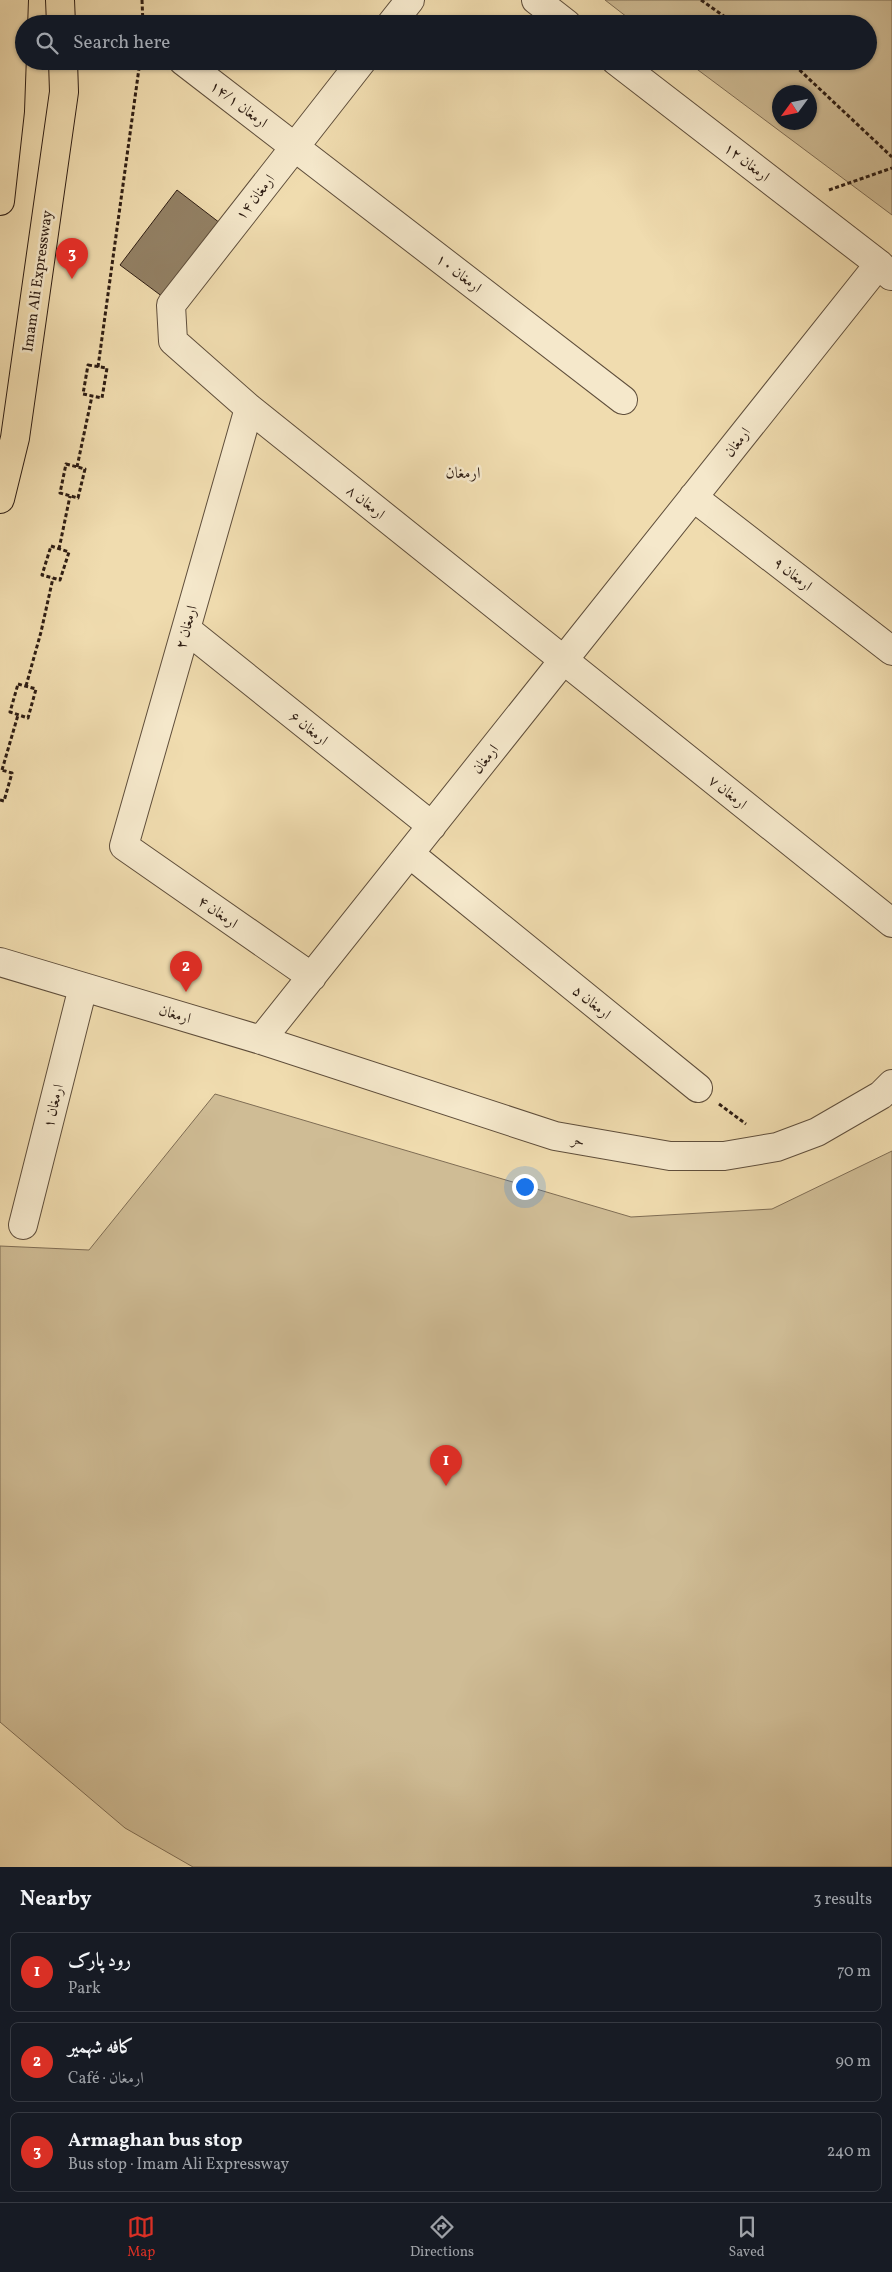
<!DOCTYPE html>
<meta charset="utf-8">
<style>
body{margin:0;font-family:Vollkorn,Amiri,serif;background:#242831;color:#f1f3f6}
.compass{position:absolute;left:772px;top:85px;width:45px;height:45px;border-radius:50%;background:#171b24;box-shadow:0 1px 4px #0004;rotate:237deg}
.you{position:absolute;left:524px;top:1186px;width:18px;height:18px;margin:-12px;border:4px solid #fff;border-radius:50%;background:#1a73e8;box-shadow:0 0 0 8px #1a73e833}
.badge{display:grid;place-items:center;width:32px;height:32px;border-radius:50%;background:#d93025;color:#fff;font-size:16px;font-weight:700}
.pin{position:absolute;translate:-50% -41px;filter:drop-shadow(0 1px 2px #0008)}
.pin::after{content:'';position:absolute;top:26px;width:18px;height:15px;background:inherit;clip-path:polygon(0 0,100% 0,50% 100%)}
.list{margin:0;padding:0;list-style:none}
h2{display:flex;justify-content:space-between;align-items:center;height:65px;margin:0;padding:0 20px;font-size:21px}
h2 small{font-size:16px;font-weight:400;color:#9ea1a6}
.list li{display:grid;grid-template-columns:32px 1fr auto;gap:15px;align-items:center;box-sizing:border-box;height:80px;margin:0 10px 10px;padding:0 10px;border:1px solid #363941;border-radius:8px}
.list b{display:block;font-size:19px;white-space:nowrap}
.list p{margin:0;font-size:16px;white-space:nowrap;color:#9ea1a6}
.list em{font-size:16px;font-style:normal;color:#9ea1a6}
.icon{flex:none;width:28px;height:28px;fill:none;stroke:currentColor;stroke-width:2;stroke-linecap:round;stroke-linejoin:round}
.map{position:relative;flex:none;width:892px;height:1867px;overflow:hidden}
.search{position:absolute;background:#171b24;box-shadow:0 1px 4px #0004;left:15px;right:15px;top:15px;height:55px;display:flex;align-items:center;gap:12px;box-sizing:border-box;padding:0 18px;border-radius:28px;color:#9ea1a6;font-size:19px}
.sheet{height:335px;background:#171b24}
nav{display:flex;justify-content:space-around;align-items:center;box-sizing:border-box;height:70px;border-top:1px solid #363941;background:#171b24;font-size:14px;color:#9ea1a6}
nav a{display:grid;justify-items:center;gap:2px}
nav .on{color:#d93025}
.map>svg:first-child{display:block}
.green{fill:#cfbc95;stroke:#7f6d54;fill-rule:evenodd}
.building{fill:#938165;stroke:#2f1e14}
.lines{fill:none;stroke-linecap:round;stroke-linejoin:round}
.street-casing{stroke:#5f4e3b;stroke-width:30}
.highway-casing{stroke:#2f1e14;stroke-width:30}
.path{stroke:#2f1e14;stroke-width:3;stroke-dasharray:4 2.5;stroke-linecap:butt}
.street{stroke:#f5e8cb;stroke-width:28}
.highway{stroke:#f0dcaf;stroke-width:28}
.labels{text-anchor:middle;stroke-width:5;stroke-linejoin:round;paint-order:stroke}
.street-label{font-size:15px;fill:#2f1e14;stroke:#f5e8cb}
.neighbourhood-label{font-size:16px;fill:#2f1e14;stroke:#f5e8cb}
</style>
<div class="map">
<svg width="892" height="1867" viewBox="0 0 892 1867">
<rect width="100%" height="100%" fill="#f0dcaf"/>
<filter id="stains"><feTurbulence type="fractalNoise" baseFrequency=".004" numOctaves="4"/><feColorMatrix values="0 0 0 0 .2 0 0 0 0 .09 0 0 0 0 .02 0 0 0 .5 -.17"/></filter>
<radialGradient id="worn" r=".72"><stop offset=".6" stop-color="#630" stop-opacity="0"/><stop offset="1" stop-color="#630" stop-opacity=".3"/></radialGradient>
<path class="green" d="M 605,0 L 892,0 L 892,215 L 686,61 L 868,61 L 868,24 L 636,24 ZM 780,92 L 810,92 L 810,122 L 780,122 Z
M 215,1094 L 631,1217 L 772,1209 L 892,1151 L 892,1867 L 193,1867 L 125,1828 L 0,1722 L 0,1246 L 89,1250 Z"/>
<path class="building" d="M 177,190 L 220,223 L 163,297 L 120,265 Z"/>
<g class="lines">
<g class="street-casing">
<path id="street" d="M 536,0 L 567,24
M 391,24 L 410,0
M 183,61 L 623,400
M 362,61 L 171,305 L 173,341 L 249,408 L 892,923
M 616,61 L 879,264 L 891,276
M 249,408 L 124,846 L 312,977
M 693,497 L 892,651
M 186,629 L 432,826
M 410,854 L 698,1088
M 0,962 L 261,1040 L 555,1136 L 670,1156 L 724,1156 L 777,1147 L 817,1132 L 881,1095 L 892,1084
M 261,1040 L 879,264
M 23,1225 L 83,987"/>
</g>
<g class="highway-casing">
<path id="highway" d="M 60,0 L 61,24
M 0,201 L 10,111 L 14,0
M 0,499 L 15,438 L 64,92 L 63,61"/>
</g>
<path class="path" d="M 142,0 L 143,24
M 701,0 L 735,24
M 790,61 L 892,157
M 829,190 L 892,168
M 88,365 L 107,368 L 102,398 L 83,394 Z
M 98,367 L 140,61
M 66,464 L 85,469 L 78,498 L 60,493 Z
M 77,467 L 92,396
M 51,546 L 69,552 L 60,580 L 42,575 Z
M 59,549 L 70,496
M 18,684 L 36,689 L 28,718 L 10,712 Z
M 26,686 L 41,632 L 53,578
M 2,770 L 18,715
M 0,800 L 4,801 L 12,773 L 2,770
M 719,1104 L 746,1124"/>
<use href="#street" class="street"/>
<use href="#highway" class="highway"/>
</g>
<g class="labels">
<g class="street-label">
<text transform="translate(239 104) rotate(37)" y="5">ارمغان ۱۴/۱</text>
<text transform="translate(747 162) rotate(38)" y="5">ارمغان ۱۲</text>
<text transform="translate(255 197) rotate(-52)" y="5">ارمغان ۱۴</text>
<text transform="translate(459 273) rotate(38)" y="5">ارمغان ۱۰</text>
<text transform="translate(37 281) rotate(-82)" y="5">Imam Ali Expressway</text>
<text transform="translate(737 442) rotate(-52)" y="5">ارمغان</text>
<text transform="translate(366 502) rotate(39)" y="5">ارمغان ۸</text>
<text transform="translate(793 574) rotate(38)" y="5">ارمغان ۹</text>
<text transform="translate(186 627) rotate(-74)" y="5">ارمغان ۲</text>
<text transform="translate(309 728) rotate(39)" y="5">ارمغان ۶</text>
<text transform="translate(485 759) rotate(-51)" y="5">ارمغان</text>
<text transform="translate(728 792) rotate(39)" y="5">ارمغان ۷</text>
<text transform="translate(218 912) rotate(35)" y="5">ارمغان ۴</text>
<text transform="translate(592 1002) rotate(39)" y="5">ارمغان ۵</text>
<text transform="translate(175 1014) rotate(17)" y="5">ارمغان</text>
<text transform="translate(53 1106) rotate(-76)" y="5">ارمغان ۱</text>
<text transform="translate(578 1140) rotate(10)" y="5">حر</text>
</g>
<g class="neighbourhood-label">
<text x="463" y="478">ارمغان</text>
</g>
</g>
<rect width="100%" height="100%" filter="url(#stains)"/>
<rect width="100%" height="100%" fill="url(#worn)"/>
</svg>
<svg class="compass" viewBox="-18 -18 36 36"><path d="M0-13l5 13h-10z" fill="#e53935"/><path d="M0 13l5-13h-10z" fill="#9ea1a6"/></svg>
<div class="you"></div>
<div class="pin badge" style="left:446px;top:1486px">1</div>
<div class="pin badge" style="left:186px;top:992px">2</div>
<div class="pin badge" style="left:72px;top:279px">3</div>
<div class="search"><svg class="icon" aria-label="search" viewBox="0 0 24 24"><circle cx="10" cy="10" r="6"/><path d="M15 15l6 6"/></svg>Search here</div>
</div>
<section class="sheet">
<h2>Nearby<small>3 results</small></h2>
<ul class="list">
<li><span class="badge">1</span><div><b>رود پارک</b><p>Park</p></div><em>70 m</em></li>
<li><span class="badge">2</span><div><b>كافه شهمير</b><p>Café · ارمغان</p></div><em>90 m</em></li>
<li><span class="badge">3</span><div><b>Armaghan bus stop</b><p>Bus stop · Imam Ali Expressway</p></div><em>240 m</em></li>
</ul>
</section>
<nav>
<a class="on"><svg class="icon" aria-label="map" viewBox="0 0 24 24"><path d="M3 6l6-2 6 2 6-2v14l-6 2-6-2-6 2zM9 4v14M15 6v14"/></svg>Map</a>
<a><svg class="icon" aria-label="directions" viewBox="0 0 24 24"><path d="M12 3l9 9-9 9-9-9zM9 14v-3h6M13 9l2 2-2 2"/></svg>Directions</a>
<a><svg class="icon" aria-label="saved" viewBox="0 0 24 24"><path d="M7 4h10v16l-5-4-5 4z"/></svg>Saved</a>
</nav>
